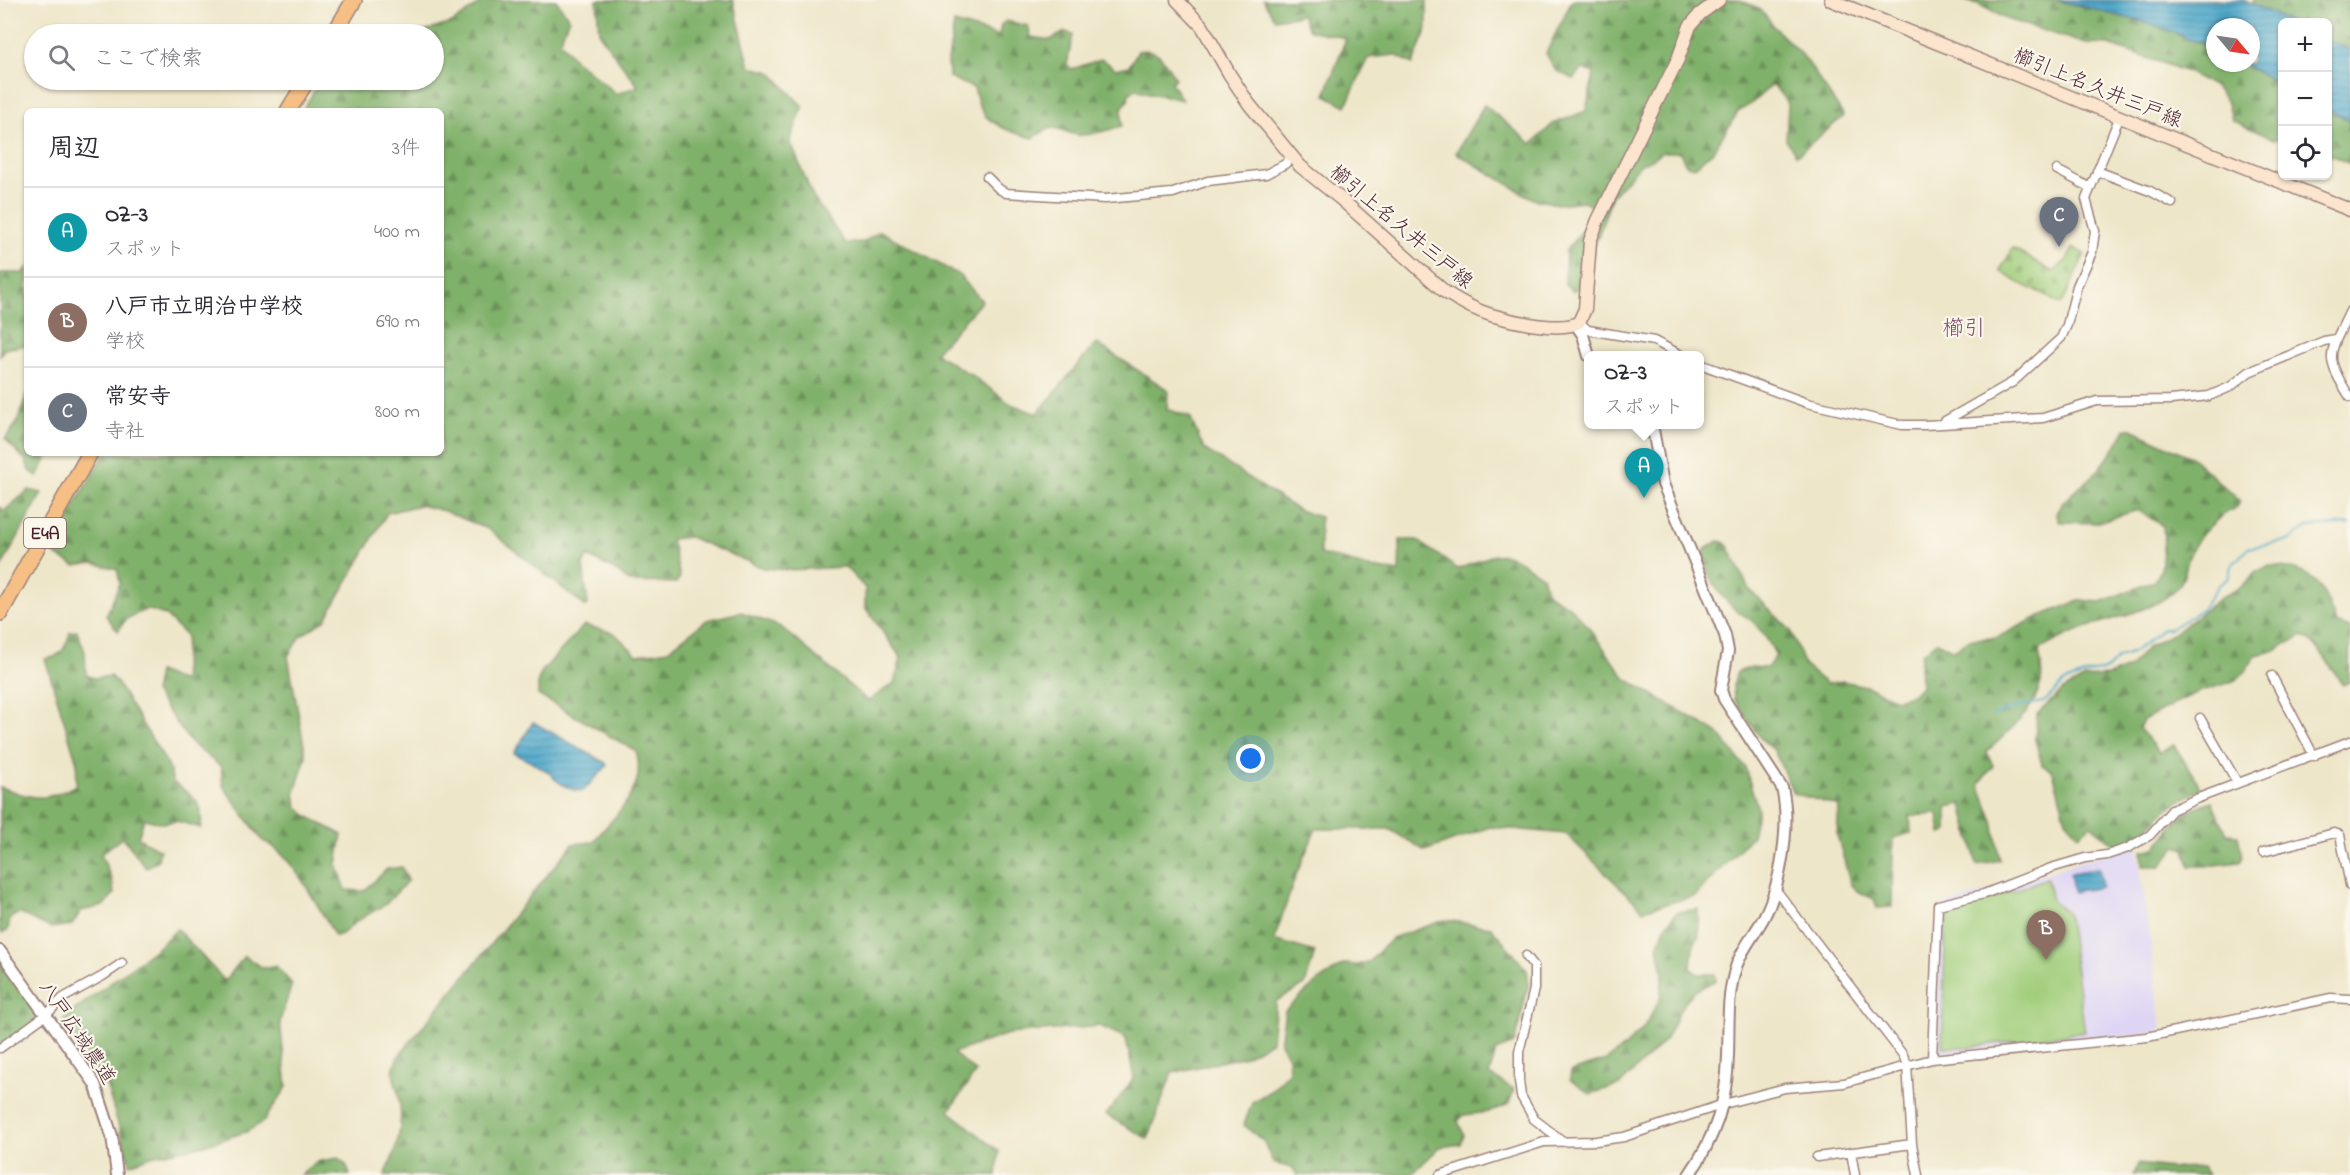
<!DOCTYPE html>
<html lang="ja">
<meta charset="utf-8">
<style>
body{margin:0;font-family:"Indie Flower","Klee One",sans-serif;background:#f2f2f3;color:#2b2b33}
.controls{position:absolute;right:18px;top:18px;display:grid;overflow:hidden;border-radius:9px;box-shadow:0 2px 4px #0004}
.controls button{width:54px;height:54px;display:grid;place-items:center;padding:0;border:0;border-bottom:2px solid #e1e1e2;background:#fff;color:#2b2b33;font:30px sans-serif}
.compass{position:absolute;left:2206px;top:18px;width:54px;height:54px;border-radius:50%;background:#fff;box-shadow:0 2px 4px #0004;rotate:119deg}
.you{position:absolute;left:1251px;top:759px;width:21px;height:21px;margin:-15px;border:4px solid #fff;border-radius:50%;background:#1a73e8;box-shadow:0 0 0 9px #1a73e833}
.badge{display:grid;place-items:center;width:39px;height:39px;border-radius:50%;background:#b5179e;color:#fff;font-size:20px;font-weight:700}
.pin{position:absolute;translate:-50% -50px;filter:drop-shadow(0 2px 3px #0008)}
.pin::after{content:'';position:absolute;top:32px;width:21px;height:18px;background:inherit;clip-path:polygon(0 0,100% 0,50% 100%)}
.popup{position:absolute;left:1584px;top:351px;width:120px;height:78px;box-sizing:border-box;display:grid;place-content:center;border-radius:9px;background:#fff;filter:drop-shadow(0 2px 4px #0005);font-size:20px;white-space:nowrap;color:#7c7c81}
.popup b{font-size:22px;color:#2b2b33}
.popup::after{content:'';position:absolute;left:50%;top:100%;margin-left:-12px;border:12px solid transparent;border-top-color:#fff}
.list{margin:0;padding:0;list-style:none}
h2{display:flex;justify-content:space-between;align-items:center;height:78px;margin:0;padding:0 24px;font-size:26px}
h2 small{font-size:20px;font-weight:400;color:#7c7c81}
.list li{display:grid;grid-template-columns:39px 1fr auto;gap:18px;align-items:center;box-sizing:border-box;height:90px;padding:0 24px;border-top:2px solid #e1e1e2}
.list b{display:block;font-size:22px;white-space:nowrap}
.list p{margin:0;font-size:20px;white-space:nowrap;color:#7c7c81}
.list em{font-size:20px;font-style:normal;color:#7c7c81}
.icon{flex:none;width:33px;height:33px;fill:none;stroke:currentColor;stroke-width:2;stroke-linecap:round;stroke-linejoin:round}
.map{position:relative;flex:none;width:2350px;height:1175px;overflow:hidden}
.search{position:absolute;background:#fff;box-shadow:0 2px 4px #0004;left:24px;top:24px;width:420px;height:66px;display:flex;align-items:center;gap:15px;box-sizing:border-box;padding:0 21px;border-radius:33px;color:#7c7c81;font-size:22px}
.panel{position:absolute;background:#fff;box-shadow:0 2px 4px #0004;left:24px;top:108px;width:420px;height:348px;border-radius:9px}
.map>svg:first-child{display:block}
.built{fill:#ded5f5}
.grass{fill:#a1ce7b;stroke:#767653;stroke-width:1.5}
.forest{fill:url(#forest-firs);stroke:#65684b;stroke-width:1.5}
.cemetery{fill:url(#cemetery-stones);stroke:#767653;stroke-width:1.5}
.water{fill:url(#water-rules);stroke:#4b637a;stroke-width:1.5}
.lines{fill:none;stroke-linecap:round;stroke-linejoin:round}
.stream{stroke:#4ca7ca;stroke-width:2}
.minor-casing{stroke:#9c827a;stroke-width:11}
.tertiary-casing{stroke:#9c827a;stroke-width:14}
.secondary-casing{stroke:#9c827a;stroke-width:15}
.motorway-casing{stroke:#9c827a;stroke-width:18}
.minor{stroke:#fff;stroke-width:8}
.tertiary{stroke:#fff;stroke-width:10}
.secondary{stroke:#fbe5cf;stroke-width:12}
.motorway{stroke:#f5bf86;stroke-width:15}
.labels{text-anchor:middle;stroke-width:4.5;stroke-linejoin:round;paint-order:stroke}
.shield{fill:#fbf7ec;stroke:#7f6065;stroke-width:1.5}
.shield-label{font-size:18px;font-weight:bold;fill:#4a1f2b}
.street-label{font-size:20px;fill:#4a1f2b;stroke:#fbf7ec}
.quarter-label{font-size:22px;fill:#7e4a65;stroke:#fbf7ec}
</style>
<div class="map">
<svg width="2350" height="1175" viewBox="0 0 2350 1175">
<defs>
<pattern id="forest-firs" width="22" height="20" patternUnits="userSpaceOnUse" patternTransform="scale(1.5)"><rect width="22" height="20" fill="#80b16b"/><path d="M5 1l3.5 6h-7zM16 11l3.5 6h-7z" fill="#6b8f58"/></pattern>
<pattern id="cemetery-stones" width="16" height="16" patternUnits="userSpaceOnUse" patternTransform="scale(1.5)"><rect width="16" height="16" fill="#a1ce7b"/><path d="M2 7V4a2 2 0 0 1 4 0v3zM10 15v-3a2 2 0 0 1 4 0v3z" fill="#8cb06a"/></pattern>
<pattern id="water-rules" width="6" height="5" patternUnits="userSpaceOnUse" patternTransform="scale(1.5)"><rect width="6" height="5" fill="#4ca7ca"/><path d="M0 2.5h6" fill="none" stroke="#4187a4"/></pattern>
</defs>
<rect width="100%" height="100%" fill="#fbf7ec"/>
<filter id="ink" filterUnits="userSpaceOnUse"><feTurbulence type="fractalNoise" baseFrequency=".0167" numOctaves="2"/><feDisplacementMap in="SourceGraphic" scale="12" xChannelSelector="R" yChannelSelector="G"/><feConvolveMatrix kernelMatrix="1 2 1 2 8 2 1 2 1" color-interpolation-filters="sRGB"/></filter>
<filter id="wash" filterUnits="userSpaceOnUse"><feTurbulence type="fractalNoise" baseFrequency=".008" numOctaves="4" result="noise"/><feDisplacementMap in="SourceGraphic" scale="24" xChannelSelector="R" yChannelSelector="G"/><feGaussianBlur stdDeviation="1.35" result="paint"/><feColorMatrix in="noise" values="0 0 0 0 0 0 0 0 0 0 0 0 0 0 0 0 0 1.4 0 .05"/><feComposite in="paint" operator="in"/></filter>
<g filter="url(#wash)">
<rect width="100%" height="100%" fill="#eee6c9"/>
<path class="built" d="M 2137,844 L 2162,1030 L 2143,1034 L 1936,1054 L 1942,906 Z"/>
<path class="grass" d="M 2047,878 L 2052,901 L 2067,912 L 2085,1032 L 1969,1047 L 1942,1047 L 1946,911 L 1989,900 Z"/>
<path class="forest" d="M 478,0 L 556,0 L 569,18 L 560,41 L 575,60 L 617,94 L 638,86 L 599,34 L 597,0 L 733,0 L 750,67 L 771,72 L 803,107 L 790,141 L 813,197 L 845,243 L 864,242 L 880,231 L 959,275 L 982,301 L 935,353 L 973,376 L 1011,404 L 1037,414 L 1096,343 L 1168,390 L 1167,409 L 1190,417 L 1204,449 L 1298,510 L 1320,517 L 1320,554 L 1372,568 L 1399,572 L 1400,540 L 1417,540 L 1458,569 C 1505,550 1500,547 1542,576 L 1547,593 L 1569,606 L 1587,625 L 1626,679 L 1718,733 L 1745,767 L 1758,809 L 1752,836 L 1695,896 L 1643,910 L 1566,834 L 1490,827 L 1425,851 L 1389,829 L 1316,829 L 1296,875 L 1274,940 L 1315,952 L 1305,985 L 1276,1001 L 1272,1041 L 1246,1056 L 1172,1073 L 1148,1139 L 1106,1115 L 1134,1078 L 1126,1038 L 1100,1026 L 1008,1034 L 953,1053 L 976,1072 L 949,1111 L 999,1151 L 997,1175 L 385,1175 C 397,1150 404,1126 399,1098 C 396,1078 389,1080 397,1058 L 573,844 L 593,842 C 615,815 648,790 636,751 L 538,695 L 538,680 L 543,670 L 584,625 L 614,633 L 637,655 L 668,650 L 707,620 L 741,612 L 781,627 L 868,701 L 894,683 L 901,658 L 865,607 L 865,588 L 845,567 L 789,570 L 763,568 L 689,537 L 671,539 L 680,577 L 676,583 L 630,582 L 618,572 L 588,556 L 583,565 L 588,604 L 585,606 L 488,529 L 444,511 L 420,505 L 387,513 L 325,620 L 301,636 L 288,656 L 306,757 L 295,792 L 297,807 L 307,816 L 342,835 L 337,864 L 346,890 L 364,891 L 387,869 L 402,867 L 408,880 L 386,904 L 357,921 L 342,934 L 335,936 C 320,911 291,851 263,841 L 223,786 L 221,767 L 191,743 L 154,692 L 158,672 L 183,682 L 186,636 L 165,615 L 147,609 L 126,619 L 118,631 L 106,616 L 120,583 L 117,569 L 93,563 L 75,566 L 52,553 L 59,531 L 105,453 L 441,453 L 441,111 L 302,111 L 319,83 L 332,80 L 434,80 L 434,34 L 416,34 L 452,23 L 479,4 Z
M 1263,0 L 1427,0 L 1427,28 L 1413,64 L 1395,55 L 1368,58 L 1346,106 L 1325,95 L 1346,38 L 1309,30 L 1302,15 L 1275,19 Z
M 1572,0 L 1739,0 L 1761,9 L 1774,27 L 1804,57 L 1844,116 L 1797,155 L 1786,141 L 1788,104 L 1773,84 L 1752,103 L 1738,112 L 1713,151 L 1695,167 L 1686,165 L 1680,152 L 1663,152 L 1640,165 L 1612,196 L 1581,285 L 1573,291 L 1565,284 L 1566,250 L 1587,225 L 1593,207 L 1584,201 L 1557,204 L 1533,199 L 1456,153 L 1484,105 L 1532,144 L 1553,124 L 1586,111 L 1594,73 L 1583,69 L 1573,79 L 1555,70 L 1546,53 Z
M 1964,0 L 2056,0 L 2152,24 L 2214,49 L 2215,63 L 2241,63 L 2282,85 L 2282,138 L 2273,139 L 2232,120 L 2228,103 L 2214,86 L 2185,71 L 2109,45 L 2086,44 L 2006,19 L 1978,4 Z
M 2254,0 L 2350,0 L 2350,50 L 2328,40 L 2328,22 L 2291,22 L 2252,4 Z
M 1006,21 L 1028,26 L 1031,37 L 1050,40 L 1065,32 L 1073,34 L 1067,65 L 1072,69 L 1102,59 L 1116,69 L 1129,66 L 1138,51 C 1160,47 1164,61 1175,78 L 1171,83 L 1182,100 L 1145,92 L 1136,89 L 1128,95 L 1129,99 L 1122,108 L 1122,126 C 1111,129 1088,137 1078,135 C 1054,131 1060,120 1033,138 C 1017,134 991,126 982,111 C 978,105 976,95 974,88 L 949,78 L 948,61 L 954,23 L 999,36 L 1001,25 Z
M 2328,109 L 2350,121 L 2350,164 L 2328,154 Z
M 27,268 L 27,345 L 4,349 L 0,356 L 0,273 L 23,273 Z
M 27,393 L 27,453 L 50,453 L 37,476 L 29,470 L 26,461 L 5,439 L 17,423 Z
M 2126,428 L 2130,428 L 2191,457 L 2240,501 L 2238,506 C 2219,516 2198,534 2190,554 C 2185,566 2186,578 2177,588 C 2157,611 2109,618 2080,630 C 2066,635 2052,643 2039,650 C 2040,660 2043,673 2041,682 C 2035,711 2007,732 1987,752 L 1993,766 L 1979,784 L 1993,821 L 2000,860 L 1977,865 L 1962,804 L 1947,807 L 1947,832 L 1941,834 L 1938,814 L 1910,816 L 1911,833 L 1893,838 L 1892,907 L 1877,908 L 1874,899 L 1857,891 L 1851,885 L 1837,835 L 1839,806 L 1793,793 L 1774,750 L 1761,739 L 1734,699 L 1733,686 L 1737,672 L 1752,667 L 1767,668 L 1776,656 C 1771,645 1764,634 1755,624 C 1750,618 1742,615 1736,610 C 1719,595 1702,573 1705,549 L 1719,541 L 1724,542 L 1728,546 L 1749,589 L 1791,631 L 1805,666 L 1827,684 L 1842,681 L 1866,686 L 1896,699 L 1912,695 L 1921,686 L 1920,667 L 1922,653 L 1937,642 L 1954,650 L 1970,639 L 1996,638 L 2038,617 L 2081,600 L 2101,602 L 2154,581 L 2161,571 L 2164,538 L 2163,526 L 2138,510 L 2095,523 L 2060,522 L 2056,514 C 2063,497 2080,488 2093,476 C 2103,466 2120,441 2126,428 Z
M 29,490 L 42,493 L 0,570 L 0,507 L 4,511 Z
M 2268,566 C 2313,567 2322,583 2336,623 L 2350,628 L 2349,682 L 2343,685 C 2331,668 2321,646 2302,636 L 2273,651 L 2256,655 C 2237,688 2230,681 2199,692 C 2180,699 2162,711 2143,720 L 2139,728 L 2159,753 L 2174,745 L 2202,789 C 2192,795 2178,800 2169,808 C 2148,826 2145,837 2116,846 L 2091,825 L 2079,835 L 2066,820 L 2053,772 L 2042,765 L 2035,740 L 2037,714 L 2063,690 L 2085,678 L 2109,676 L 2131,666 L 2147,647 L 2176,632 L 2223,596 L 2240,588 L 2256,572 Z
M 77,631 L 85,652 L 86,675 L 94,678 L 110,676 L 117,683 L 168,765 L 173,782 C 193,797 204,800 201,828 L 177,821 L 162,823 L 144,819 L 138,838 L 160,850 L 158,860 L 146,868 L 123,837 L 101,854 L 112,880 L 114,894 L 103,906 L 81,911 L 72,925 L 51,928 L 19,913 L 10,918 L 8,930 L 2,933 L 0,930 L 0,787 C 33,798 44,804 76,785 L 77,763 L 45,659 C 62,657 66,647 70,632 Z
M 2212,801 L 2227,834 L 2238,835 L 2243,857 L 2240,862 L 2207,866 L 2190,866 L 2185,849 L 2176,846 L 2161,866 L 2143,866 L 2142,851 L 2156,848 C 2173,824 2182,809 2212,801 Z
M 1698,909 L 1699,934 L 1693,948 L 1691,968 L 1697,974 L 1715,974 L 1716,980 L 1693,992 L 1679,1011 L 1666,1039 L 1620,1085 L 1590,1094 L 1570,1080 L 1571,1071 L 1606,1060 L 1626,1046 L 1644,1027 L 1660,999 L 1663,972 L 1658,947 L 1665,927 L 1677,912 Z
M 1445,920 L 1491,927 L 1527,970 L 1529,984 L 1514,1044 L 1496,1051 L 1489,1075 L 1514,1089 L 1509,1104 L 1490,1112 L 1464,1115 L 1458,1121 L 1464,1135 L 1461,1144 L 1440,1147 L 1411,1175 L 1297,1175 L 1293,1168 L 1273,1163 L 1264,1142 L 1244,1125 L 1252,1102 L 1272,1090 L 1289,1071 L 1288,1057 L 1280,1043 L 1285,1011 L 1318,981 L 1344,964 L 1357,965 L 1369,962 L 1392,938 Z
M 177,929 L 225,981 L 244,956 L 263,968 L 276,966 L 292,984 L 280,1021 L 287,1087 L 263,1122 L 246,1132 L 200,1146 L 151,1156 L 130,1164 L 107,1087 L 63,1019 L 158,947 Z
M 0,960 L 43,1016 L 0,1048 Z
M 338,1158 L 346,1165 L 350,1175 L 301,1175 L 316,1162 Z
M 2138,1164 L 2172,1168 L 2203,1167 L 2208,1175 L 2134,1175 Z"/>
<path class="cemetery" d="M 2013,248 L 2053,272 L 2067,260 L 2073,248 L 2085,254 L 2062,304 C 2053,302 2050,297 2042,293 C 2026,287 2014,281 2000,271 Z"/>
<path class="water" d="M 2056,0 L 2243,0 L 2291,22 L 2282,22 L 2282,85 L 2241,63 L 2251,63 L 2251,27 L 2215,27 L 2215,49 L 2152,24 Z
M 2328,40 L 2350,50 L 2350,121 L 2328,109 Z
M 533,722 L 606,763 L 607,766 L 583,791 C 571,791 555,782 549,772 L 514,753 Z
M 2099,868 L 2102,887 L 2073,892 L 2070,873 Z"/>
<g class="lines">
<path class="stream" d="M 1993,715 L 2024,705 L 2044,702 L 2065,682 L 2092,672 L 2105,671 L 2119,657 L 2134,652 L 2163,629 L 2170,629 L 2202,609 L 2218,586 L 2228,578 L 2231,566 L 2248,548 L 2291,540 L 2307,527 L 2350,524"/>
</g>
</g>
<g filter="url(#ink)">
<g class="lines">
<g class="minor-casing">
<path id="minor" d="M 2057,170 L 2089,187
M 2097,171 L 2150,191 L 2172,203
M 987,177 L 999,189 L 1006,193 L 1105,199 L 1173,193 L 1208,181 L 1266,174 L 1285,164 L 1292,156
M 2350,311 C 2330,354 2322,354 2350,397
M 1579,322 L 1588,330 L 1654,341 L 1683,356
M 1700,364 L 1807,403 L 1902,425 L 1925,425 L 2043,418 L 2097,401 L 2171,400 L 2209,396 L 2230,387 L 2249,372 L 2324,341 L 2336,339
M 1945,421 L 2013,382 L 2061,338 L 2067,325 L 2077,286 L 2092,252 L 2095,231 L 2086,199 L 2120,116
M 2272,676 L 2314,756
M 2200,718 L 2237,782
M 2263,852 L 2334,833 L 2340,835 L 2350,885
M 1776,890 L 1903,1055 L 1907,1065 L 1912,1144 L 1918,1175
M 1526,956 L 1534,966 L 1534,989 L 1519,1052 L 1519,1081 L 1521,1096 L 1534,1119 L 1564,1142
M 0,1048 L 47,1014 L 63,998 L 103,976 L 122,963
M 1932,1059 L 1938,905 L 1984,894 L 2051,868 L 2085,858 L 2107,855 L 2128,848 L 2150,835 L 2172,810 L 2196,799 L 2350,741
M 1851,1152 L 1855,1175
M 1817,1157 L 1912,1144
M 1440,1175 L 1544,1142 L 1596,1141 L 1624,1137 L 1724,1104 L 1785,1088 L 1844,1083 L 1932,1059 L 2147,1037 L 2331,998 L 2350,999"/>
</g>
<g class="tertiary-casing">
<path id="tertiary" d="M 1576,325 L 1583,335 L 1589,356
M 1652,424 L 1663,484 L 1725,635 L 1728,651 L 1721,690 L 1724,699 L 1782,788 C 1791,824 1781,885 1764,917 C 1754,936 1739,952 1734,974 C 1727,1000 1729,1028 1728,1056 C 1727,1101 1715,1138 1689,1175
M 0,951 L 95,1084 L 112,1136 L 117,1175"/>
</g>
<g class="secondary-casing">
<path id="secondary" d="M 1177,0 L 1202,26 L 1230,75 L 1249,104 L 1300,166 L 1342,200 L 1445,292 C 1459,301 1475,310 1491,315 C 1511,321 1562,333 1579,322 L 1585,309 L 1590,241 L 1598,220 L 1678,59 L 1690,26 L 1700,14 L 1719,0
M 1831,0 L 2350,210"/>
</g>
<g class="motorway-casing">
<path id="motorway" d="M 334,34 L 354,0
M 288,111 L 307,80
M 0,613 L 90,453"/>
</g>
<use href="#minor" class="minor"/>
<use href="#tertiary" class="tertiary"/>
<use href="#secondary" class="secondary"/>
<use href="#motorway" class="motorway"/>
</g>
</g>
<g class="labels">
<rect class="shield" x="24" y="518" width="42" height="30" rx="4.5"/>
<g class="shield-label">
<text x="45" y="539">E4A</text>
</g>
<g class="street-label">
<text transform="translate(2098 87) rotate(22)" y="7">櫛引上名久井三戸線</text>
<text transform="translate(1402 226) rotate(40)" y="7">櫛引上名久井三戸線</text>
<text transform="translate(78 1032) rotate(56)" y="7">八戸広域農道</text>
</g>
<g class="quarter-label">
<text x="1964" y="335">櫛引</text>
</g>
</g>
</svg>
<div class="controls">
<button>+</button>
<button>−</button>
<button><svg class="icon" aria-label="locate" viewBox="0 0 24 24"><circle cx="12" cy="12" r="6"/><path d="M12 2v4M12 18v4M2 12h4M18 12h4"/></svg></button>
</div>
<svg class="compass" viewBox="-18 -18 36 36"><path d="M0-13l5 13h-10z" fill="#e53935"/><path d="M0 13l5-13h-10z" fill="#7c7c81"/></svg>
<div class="you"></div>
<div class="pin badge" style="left:1644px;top:498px;background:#0f9aa8">A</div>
<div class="popup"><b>OZ-3</b>スポット</div>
<div class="pin badge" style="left:2046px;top:960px;background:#8d6e63">B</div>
<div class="pin badge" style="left:2059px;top:247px;background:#6b7280">C</div>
<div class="search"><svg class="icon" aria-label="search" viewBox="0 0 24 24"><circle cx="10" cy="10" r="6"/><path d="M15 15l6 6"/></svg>ここで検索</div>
<section class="panel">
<h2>周辺<small>3件</small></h2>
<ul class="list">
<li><span class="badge" style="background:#0f9aa8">A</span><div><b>OZ-3</b><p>スポット</p></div><em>400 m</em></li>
<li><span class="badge" style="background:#8d6e63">B</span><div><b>八戸市立明治中学校</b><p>学校</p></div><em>690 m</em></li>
<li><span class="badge" style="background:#6b7280">C</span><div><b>常安寺</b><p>寺社</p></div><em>800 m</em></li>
</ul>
</section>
</div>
